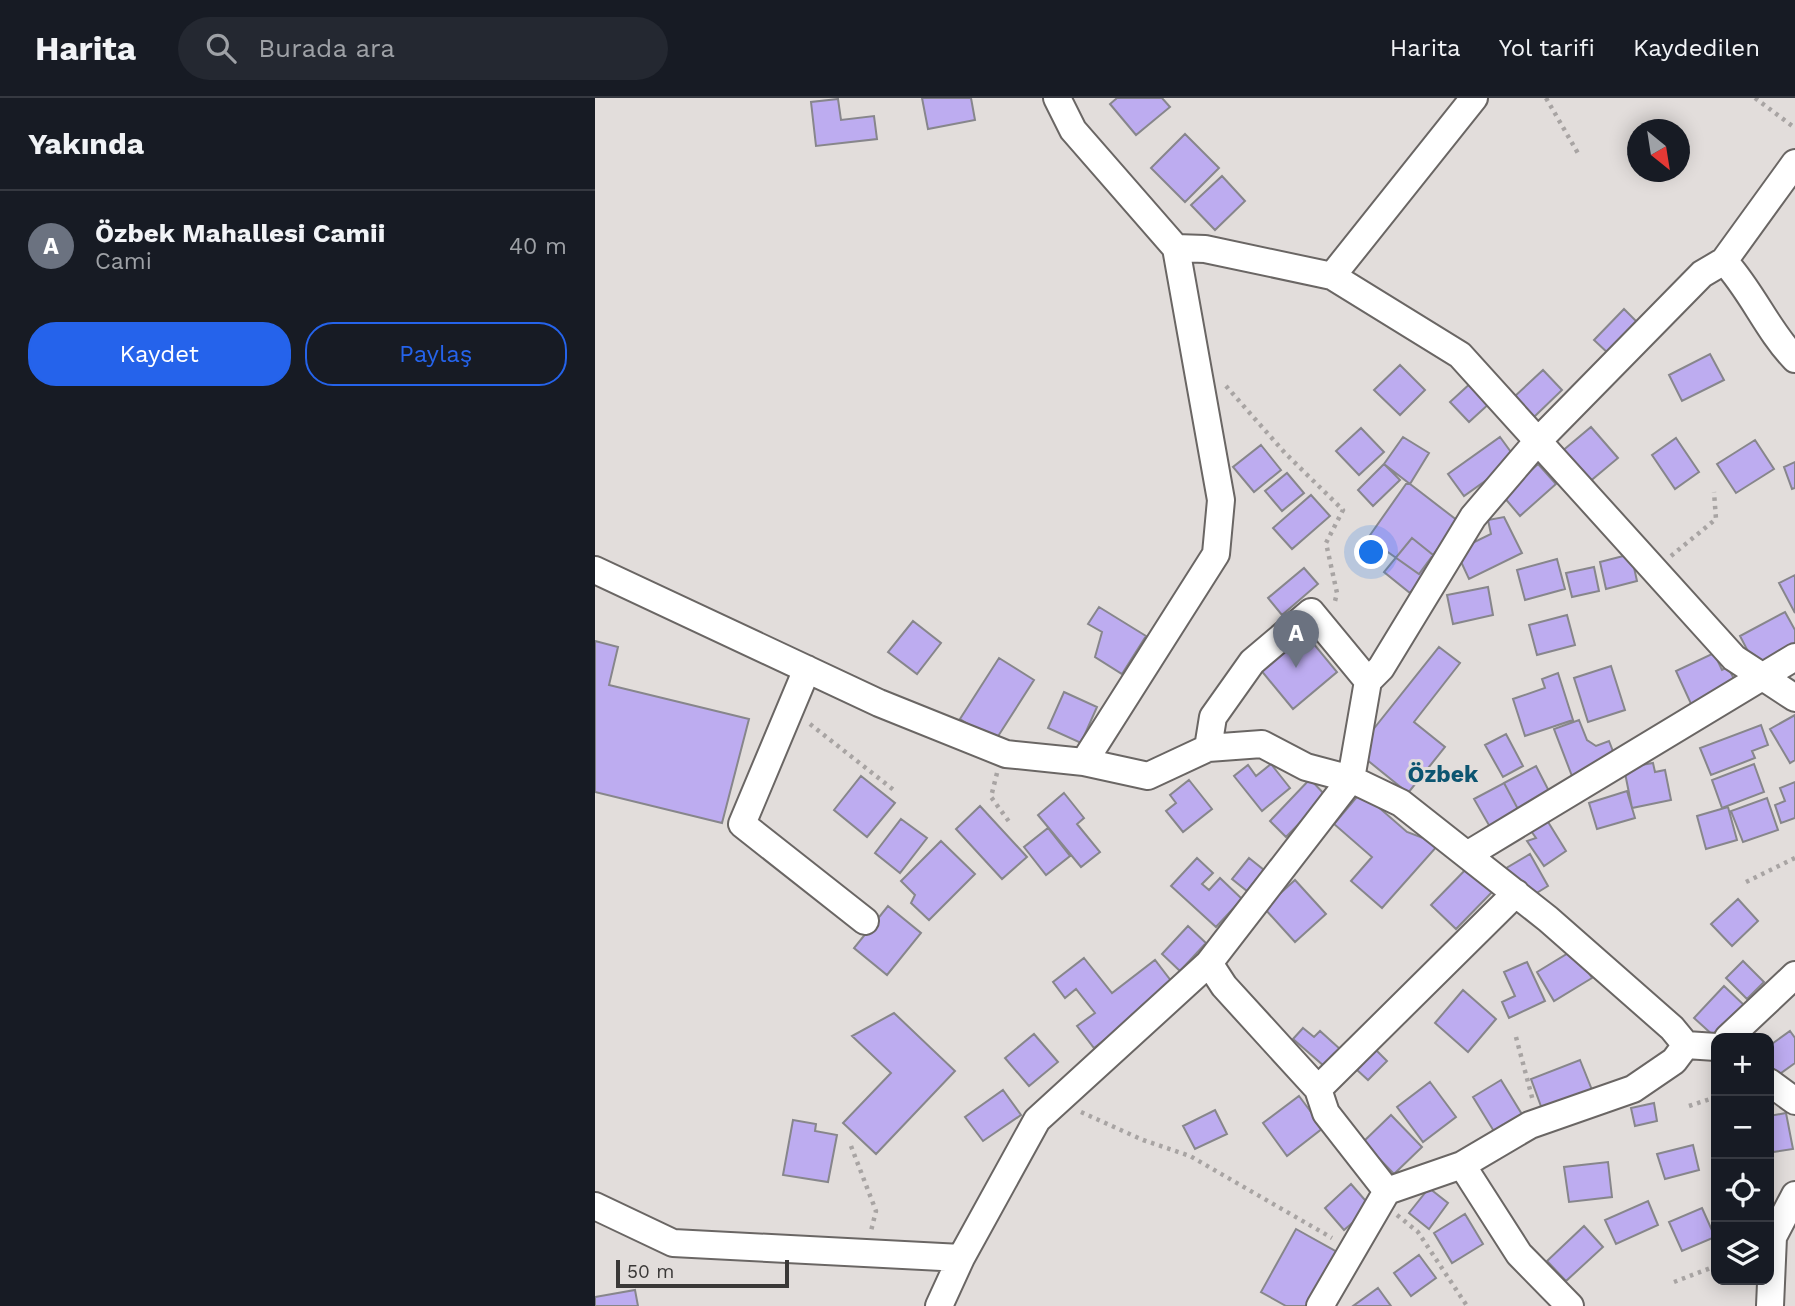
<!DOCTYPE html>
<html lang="tr">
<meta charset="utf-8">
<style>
body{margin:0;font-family:"Work Sans",sans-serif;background:#242831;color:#f1f3f6}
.controls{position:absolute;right:21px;bottom:21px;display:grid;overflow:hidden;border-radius:14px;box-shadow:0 4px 18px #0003}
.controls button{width:63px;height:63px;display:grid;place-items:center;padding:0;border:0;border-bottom:2px solid #363941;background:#171b24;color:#f1f3f6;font:35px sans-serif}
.compass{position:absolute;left:1032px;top:21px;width:63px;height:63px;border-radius:50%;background:#171b24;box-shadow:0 4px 18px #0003;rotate:150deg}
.scale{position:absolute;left:21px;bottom:18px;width:173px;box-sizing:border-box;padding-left:7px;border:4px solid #3a3837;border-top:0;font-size:19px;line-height:24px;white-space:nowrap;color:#3a3837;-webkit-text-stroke:5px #e2dddb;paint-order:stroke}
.you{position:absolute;left:777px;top:455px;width:24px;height:24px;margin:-18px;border:5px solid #fff;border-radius:50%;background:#1a73e8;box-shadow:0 0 0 10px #1a73e833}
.badge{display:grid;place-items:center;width:46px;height:46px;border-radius:50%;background:#2563eb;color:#fff;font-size:23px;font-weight:700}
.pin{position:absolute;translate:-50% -58px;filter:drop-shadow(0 2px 4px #0008)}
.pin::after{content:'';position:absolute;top:37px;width:24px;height:21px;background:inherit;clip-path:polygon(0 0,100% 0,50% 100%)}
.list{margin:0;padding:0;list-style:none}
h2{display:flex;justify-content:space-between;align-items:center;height:91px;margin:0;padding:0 28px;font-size:30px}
h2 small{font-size:23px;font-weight:400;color:#9ea1a6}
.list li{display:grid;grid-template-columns:46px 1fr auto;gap:21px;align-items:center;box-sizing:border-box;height:112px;padding:0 28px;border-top:2px solid #363941}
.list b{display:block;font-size:26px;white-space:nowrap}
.list p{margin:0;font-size:23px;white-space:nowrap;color:#9ea1a6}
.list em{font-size:23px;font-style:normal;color:#9ea1a6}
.actions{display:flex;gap:14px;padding:21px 28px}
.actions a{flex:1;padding:16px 0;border:2px solid #2563eb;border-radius:28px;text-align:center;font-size:24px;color:#2563eb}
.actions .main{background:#2563eb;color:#fff}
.icon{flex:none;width:38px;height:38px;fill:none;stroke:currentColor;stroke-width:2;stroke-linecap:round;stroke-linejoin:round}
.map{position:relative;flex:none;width:1200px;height:1208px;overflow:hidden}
header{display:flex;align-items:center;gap:42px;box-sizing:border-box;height:98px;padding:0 35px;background:#171b24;border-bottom:2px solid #363941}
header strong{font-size:33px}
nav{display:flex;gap:38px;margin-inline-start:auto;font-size:24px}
.search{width:490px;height:63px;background:#242831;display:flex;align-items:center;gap:18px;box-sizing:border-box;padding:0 24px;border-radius:38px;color:#9ea1a6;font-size:26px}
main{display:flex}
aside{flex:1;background:#171b24}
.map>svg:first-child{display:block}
.building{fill:#bdacf0;stroke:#87868b;stroke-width:2}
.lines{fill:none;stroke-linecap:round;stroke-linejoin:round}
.street-casing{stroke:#6a6664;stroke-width:30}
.path{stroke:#a8a4a3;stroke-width:4.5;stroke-dasharray:3.5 5;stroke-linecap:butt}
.street{stroke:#fff;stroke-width:26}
.labels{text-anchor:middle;stroke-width:6;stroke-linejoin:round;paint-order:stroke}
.quarter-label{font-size:23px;font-weight:bold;fill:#0c5571;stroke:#e2dddb}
</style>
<header>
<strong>Harita</strong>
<div class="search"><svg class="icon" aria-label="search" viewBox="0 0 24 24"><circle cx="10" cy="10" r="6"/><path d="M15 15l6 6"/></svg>Burada ara</div>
<nav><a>Harita</a><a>Yol tarifi</a><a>Kaydedilen</a></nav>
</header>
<main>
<aside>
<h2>Yakında<small></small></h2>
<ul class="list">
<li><span class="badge" style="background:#6b7280">A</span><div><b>Özbek Mahallesi Camii</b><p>Cami</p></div><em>40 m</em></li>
</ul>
<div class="actions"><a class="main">Kaydet</a><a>Paylaş</a></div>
</aside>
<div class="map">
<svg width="1200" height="1208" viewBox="0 0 1200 1208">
<rect width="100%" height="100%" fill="#e2dddb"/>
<path class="building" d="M 327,0 L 376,0 L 380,22 L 333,31 Z
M 522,0 L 567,0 L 575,9 L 541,37 L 515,6 Z
M 243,1 L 246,22 L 279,18 L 282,41 L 221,48 L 216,4 Z
M 590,36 L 624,70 L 590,104 L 556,70 Z
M 627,78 L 650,103 L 620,132 L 596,107 Z
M 1029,211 L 1044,226 L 1015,257 L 999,242 Z
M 1115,256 L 1129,282 L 1087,303 L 1074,277 Z
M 805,267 L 830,292 L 805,317 L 779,292 Z
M 948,272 L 967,292 L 938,320 L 919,299 Z
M 878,283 L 896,304 L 874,324 L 855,304 Z
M 996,329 L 1023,360 L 993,385 L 966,354 Z
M 766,330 L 789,354 L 764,377 L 741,353 Z
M 808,339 L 834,355 L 815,386 L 789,366 Z
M 905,339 L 921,361 L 869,398 L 853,376 Z
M 1081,340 L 1104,374 L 1080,391 L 1057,357 Z
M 1160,342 L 1179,371 L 1141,395 L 1122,366 Z
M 666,347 L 686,372 L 659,394 L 638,369 Z
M 1200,364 L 1200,390 L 1197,391 L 1189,369 Z
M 789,366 L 805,382 L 778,408 L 763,392 Z
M 943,366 L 961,386 L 925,418 L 908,398 Z
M 692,375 L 709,395 L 687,413 L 670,393 Z
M 811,386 L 815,386 L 863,423 L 824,476 L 773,440 Z
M 716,397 L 735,418 L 697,451 L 678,430 Z
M 909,419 L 927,455 L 874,481 L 861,453 L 896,436 L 893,422 Z
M 817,440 L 843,461 L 815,495 L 789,474 Z
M 1036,456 L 1042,483 L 1011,491 L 1005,464 Z
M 962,461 L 970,491 L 930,502 L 922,472 Z
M 999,469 L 1004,493 L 977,499 L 971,475 Z
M 709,470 L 723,486 L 687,517 L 673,500 Z
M 1200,477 L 1200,515 L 1184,485 Z
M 893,489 L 898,517 L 858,526 L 852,497 Z
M 504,509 L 551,538 L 527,576 L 500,559 L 507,534 L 493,526 Z
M 1190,514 L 1200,532 L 1200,546 L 1160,567 L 1145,538 Z
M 972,517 L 980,547 L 942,557 L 934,527 Z
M 318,523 L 346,545 L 322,576 L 293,554 Z
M 704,528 L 742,574 L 698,611 L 660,565 Z
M 0,543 L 23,549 L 14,587 L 154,621 L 127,725 L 0,694 Z
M 844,549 L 865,565 L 819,624 L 850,649 L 813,695 L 761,653 Z
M 1119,555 L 1127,572 L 1133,569 L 1142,587 L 1097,608 L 1081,573 Z
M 404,560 L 439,582 L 400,643 L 365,621 Z
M 1016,568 L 1030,612 L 993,624 L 979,580 Z
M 963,575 L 978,622 L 930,638 L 918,601 L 950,590 L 947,581 Z
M 469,594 L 502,609 L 486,645 L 453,630 Z
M 1200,617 L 1200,662 L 1195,665 L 1175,631 Z
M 984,622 L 992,642 L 1001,648 L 1014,643 L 1021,661 L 977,678 L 959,631 Z
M 1166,627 L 1173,647 L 1157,653 L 1160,660 L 1116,677 L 1105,650 Z
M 911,636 L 928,668 L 908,679 L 890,647 Z
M 1058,665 L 1060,674 L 1070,672 L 1076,702 L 1037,710 L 1029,670 Z
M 676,666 L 695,690 L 667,713 L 639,678 L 653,667 L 661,678 Z
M 1159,666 L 1169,694 L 1127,710 L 1117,682 Z
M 941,668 L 956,697 L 924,713 L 909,685 Z
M 266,678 L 300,705 L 272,739 L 239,712 Z
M 715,681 L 731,698 L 691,739 L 675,723 Z
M 594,682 L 617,711 L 588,734 L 571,713 L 581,705 L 575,697 Z
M 1200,684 L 1200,720 L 1186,725 L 1180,707 L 1190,703 L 1185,690 Z
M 909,685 L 924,713 L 895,729 L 879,701 Z
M 1032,693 L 1040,720 L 1002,731 L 994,705 Z
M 766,694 L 812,734 L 844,746 L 787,810 L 756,783 L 777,759 L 739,726 Z
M 469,695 L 489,720 L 482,726 L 505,754 L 486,769 L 443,717 Z
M 1172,700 L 1183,732 L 1148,744 L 1136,713 Z
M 385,708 L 432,759 L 407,781 L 361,731 Z
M 1133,709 L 1142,742 L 1111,751 L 1102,718 Z
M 950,719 L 971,753 L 949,768 L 932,743 L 941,740 L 934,730 Z
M 306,721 L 332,740 L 305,775 L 280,755 Z
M 453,730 L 475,758 L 451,777 L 429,749 Z
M 346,743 L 380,776 L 334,822 L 316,805 L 320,797 L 306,783 Z
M 935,756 L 953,788 L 935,799 L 908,772 Z
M 602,760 L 618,775 L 607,786 L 614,792 L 625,780 L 647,801 L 621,829 L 576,788 Z
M 654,760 L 669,772 L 652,793 L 637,781 Z
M 876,766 L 901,790 L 861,831 L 836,807 Z
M 700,782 L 731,816 L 700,844 L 669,810 Z
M 1143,801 L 1163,823 L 1137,848 L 1116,826 Z
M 293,808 L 326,835 L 292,877 L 259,850 Z
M 593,828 L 611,845 L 585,873 L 567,856 Z
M 980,851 L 997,880 L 959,903 L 942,874 Z
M 489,860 L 517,895 L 560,862 L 580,888 L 499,950 L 482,928 L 500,915 L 481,891 L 470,900 L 458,884 Z
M 1148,863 L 1169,884 L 1152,901 L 1131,880 Z
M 932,864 L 950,903 L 914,920 L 907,904 L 920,898 L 909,874 Z
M 1129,888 L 1150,908 L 1120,939 L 1099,920 Z
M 868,892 L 901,921 L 873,954 L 840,925 Z
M 299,915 L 360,973 L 281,1056 L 248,1025 L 296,975 L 257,938 Z
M 708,930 L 719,939 L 725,933 L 745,951 L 729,968 L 698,941 Z
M 1195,933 L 1200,940 L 1200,965 L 1182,978 L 1174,967 L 1174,948 Z
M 439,936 L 463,964 L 434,988 L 410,960 Z
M 781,952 L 792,963 L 773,982 L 762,972 Z
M 985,962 L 997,992 L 947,1011 L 936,981 Z
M 906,982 L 928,1018 L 900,1035 L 878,999 Z
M 835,984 L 861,1019 L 828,1044 L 802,1009 Z
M 408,992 L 426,1017 L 388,1043 L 370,1019 Z
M 704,998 L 728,1030 L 692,1058 L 668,1025 Z
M 1059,1005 L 1062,1023 L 1040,1028 L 1036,1010 Z
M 620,1012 L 632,1036 L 600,1051 L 588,1028 Z
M 1191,1015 L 1198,1051 L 1178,1054 L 1177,1044 L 1174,1045 L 1174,1018 Z
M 796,1017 L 827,1049 L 799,1076 L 768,1044 Z
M 198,1022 L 221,1026 L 220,1033 L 242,1037 L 233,1084 L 188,1077 Z
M 1098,1047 L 1104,1072 L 1070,1081 L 1062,1056 Z
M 1013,1064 L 1017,1099 L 974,1104 L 969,1069 Z
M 756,1086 L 776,1109 L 749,1132 L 730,1110 Z
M 834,1090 L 853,1105 L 834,1131 L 814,1115 Z
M 1053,1103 L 1063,1127 L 1021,1146 L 1010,1122 Z
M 1107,1110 L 1120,1139 L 1087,1153 L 1074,1124 Z
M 870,1116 L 888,1146 L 857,1165 L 839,1135 Z
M 989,1128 L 1008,1149 L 971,1183 L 952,1163 Z
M 701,1131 L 742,1154 L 712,1208 L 691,1208 L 666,1194 Z
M 824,1157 L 841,1180 L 816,1198 L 799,1175 Z
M 783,1190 L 796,1208 L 758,1208 Z
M 40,1192 L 43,1208 L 0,1208 L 0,1199 Z"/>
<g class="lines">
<g class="street-casing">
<path id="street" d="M 462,0 L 478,32 L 581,150 L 626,402 L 621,456 L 489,664
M 581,150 L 610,151 L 737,178 L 865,257 L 1139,560 L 1200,600
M 1129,163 C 1157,193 1172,232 1200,261
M 737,178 L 879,0
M 0,472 L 284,605 L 411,656 L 489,664 L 553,678 L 613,650 L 667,646 L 711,669 L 756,681 L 806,705 L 953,821 L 1077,930 L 1091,947 L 1121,949
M 212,571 L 147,726 L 270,823
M 613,650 L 618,619 L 657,564 L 716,514 L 773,583
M 872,757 L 1200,559
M 614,865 L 629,888 L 723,991 L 731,1015 L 792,1093
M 1133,940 L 1200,877
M 1174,984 L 1200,1003
M 723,991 L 921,795
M 867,1067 L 924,1156 L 975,1208
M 0,1108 L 78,1145 L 366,1160
M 344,1208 L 366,1160 L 442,1022 L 614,865 L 756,681 L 773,583 L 786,570 L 878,419 L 942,344 L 1107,176 L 1129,163 L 1200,65
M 725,1208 L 792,1093 L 867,1067 L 935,1027 L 1038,991 L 1079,963 L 1091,947
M 1175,1208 L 1178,1139 L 1200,1097"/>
</g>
<path class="path" d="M 951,0 L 984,57
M 1160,0 L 1200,30
M 631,288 L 690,355 L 748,412 L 731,445 L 742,495 L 739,507
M 1076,458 L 1121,421 L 1119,394
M 215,626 L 300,693
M 402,675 L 396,699 L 415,725
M 1151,784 L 1200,760
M 921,939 L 938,1003
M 1094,1008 L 1121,999
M 486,1014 L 548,1042 L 595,1058 L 737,1140
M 256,1048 L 281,1113 L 276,1133
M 802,1117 L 823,1134 L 872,1208
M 1079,1184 L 1121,1168"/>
<use href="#street" class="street"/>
</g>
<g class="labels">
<g class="quarter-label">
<text x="848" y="684">Özbek</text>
</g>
</g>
</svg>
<div class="controls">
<button>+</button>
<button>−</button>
<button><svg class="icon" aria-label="locate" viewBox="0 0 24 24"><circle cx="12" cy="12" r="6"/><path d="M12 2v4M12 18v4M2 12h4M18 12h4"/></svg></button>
<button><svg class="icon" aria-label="layers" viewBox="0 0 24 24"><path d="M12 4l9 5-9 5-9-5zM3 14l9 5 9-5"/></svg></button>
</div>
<svg class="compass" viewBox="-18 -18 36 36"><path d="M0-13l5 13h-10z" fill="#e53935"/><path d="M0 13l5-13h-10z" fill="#9ea1a6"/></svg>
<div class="scale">50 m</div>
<div class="you"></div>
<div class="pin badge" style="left:701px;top:570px;background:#6b7280">A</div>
</div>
</main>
